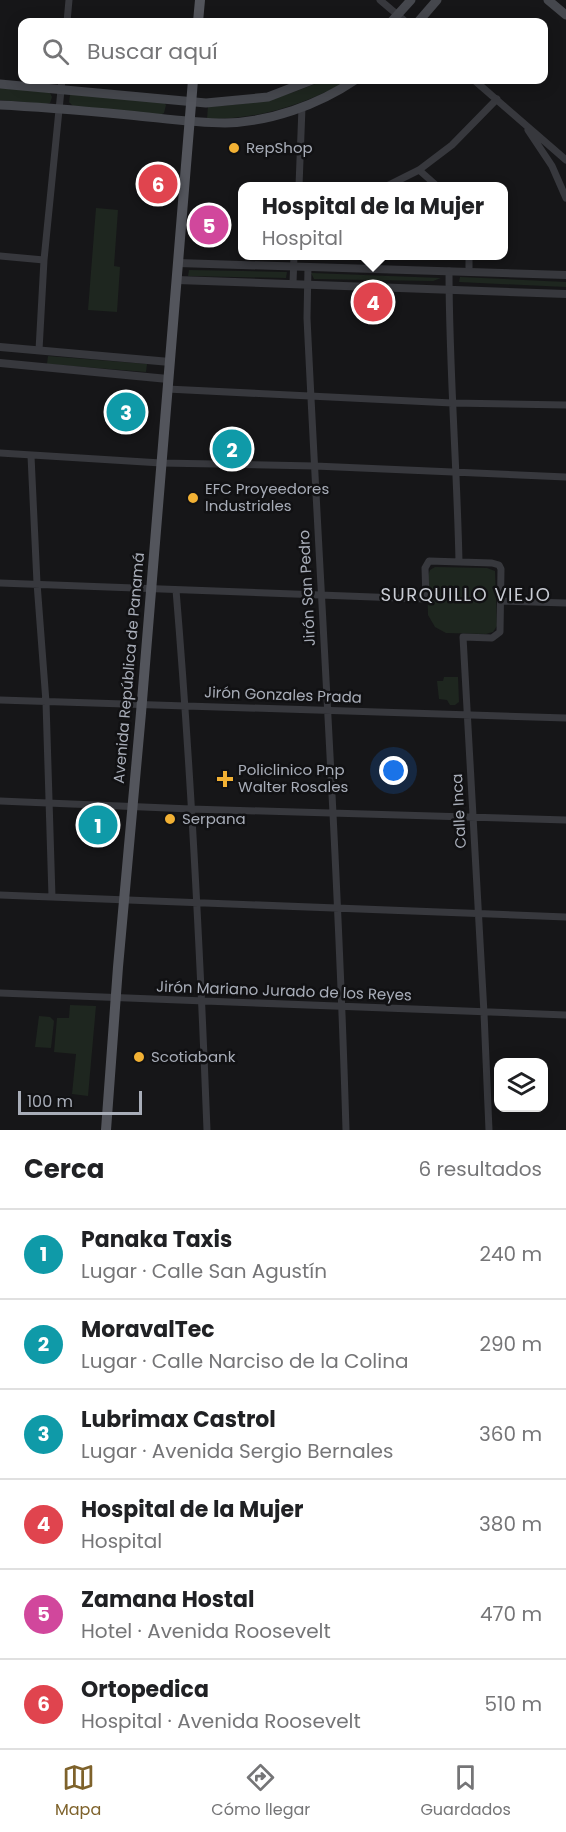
<!DOCTYPE html>
<html lang="es">
<meta charset="utf-8">
<style>
body{margin:0;font-family:Poppins,sans-serif;background:#f2f2f2;color:#202124}
.controls{position:absolute;right:18px;bottom:18px;display:grid;overflow:hidden;border-radius:12px;box-shadow:0 3px 15px #0003}
.controls button{width:54px;height:54px;display:grid;place-items:center;padding:0;border:0;border-bottom:2px solid #e0e0e0;background:#fff;color:#202124;font:30px sans-serif}
.scale{position:absolute;left:18px;bottom:15px;width:124px;box-sizing:border-box;padding-left:6px;border:3px solid #a8adb8;border-top:0;font-size:16px;line-height:21px;white-space:nowrap;color:#a8adb8;-webkit-text-stroke:4px #111113;paint-order:stroke}
.you{position:absolute;left:394px;top:771px;width:21px;height:21px;margin:-15px;border:4px solid #fff;border-radius:50%;background:#1a73e8;box-shadow:0 0 0 9px #1a73e833}
.badge{display:grid;place-items:center;width:39px;height:39px;border-radius:50%;background:#7e622b;color:#fff;font-size:20px;font-weight:700}
.pin{position:absolute;translate:-50% -50%;border:3px solid #fff;box-shadow:0 2px 6px #0006}
.popup{position:absolute;left:238px;top:182px;width:270px;height:78px;box-sizing:border-box;display:grid;place-content:center;border-radius:12px;background:#fff;filter:drop-shadow(0 2px 4px #0005);font-size:20px;white-space:nowrap;color:#757577}
.popup b{font-size:22px;color:#202124}
.popup::after{content:'';position:absolute;left:50%;top:100%;margin-left:-12px;border:12px solid transparent;border-top-color:#fff}
.list{margin:0;padding:0;list-style:none}
h2{display:flex;justify-content:space-between;align-items:center;height:78px;margin:0;padding:0 24px;font-size:26px}
h2 small{font-size:20px;font-weight:400;color:#757577}
.list li{display:grid;grid-template-columns:39px 1fr auto;gap:18px;align-items:center;box-sizing:border-box;height:90px;padding:0 24px;border-top:2px solid #e0e0e0}
.list b{display:block;font-size:22px;white-space:nowrap}
.list p{margin:0;font-size:20px;white-space:nowrap;color:#757577}
.list em{font-size:20px;font-style:normal;color:#757577}
.icon{flex:none;width:33px;height:33px;fill:none;stroke:currentColor;stroke-width:2;stroke-linecap:round;stroke-linejoin:round}
.map{position:relative;flex:none;width:566px;height:1130px;overflow:hidden}
.search{position:absolute;background:#fff;box-shadow:0 3px 15px #0003;left:18px;right:18px;top:18px;height:66px;display:flex;align-items:center;gap:15px;box-sizing:border-box;padding:0 21px;border-radius:12px;color:#757577;font-size:22px}
.sheet{height:618px;background:#fff}
nav{display:flex;justify-content:space-around;align-items:center;box-sizing:border-box;height:84px;border-top:2px solid #e0e0e0;background:#fff;font-size:16px;color:#757577}
nav a{display:grid;justify-items:center;gap:3px}
nav .on{color:#7e622b}
.map>svg:first-child{display:block}
.green{fill:#1e261f}
.lines{fill:none;stroke-linecap:round;stroke-linejoin:round}
.minor{stroke:#37383d;stroke-width:7}
.tertiary{stroke:#37383d;stroke-width:8}
.secondary{stroke:#45474d;stroke-width:9}
.primary{stroke:#53555c;stroke-width:10}
.poi-dot{fill:#f2b134;stroke:#111113;stroke-width:2}
.labels{text-anchor:middle;stroke-width:5;stroke-linejoin:round;paint-order:stroke}
.poi-label{font-size:15px;fill:#a8adb8;stroke:#111113;text-anchor:start}
.street-label{font-size:15px;fill:#a8adb8;stroke:#111113}
.quarter-label{font-size:18px;letter-spacing:1.5px;fill:#c9ccd4;stroke:#111113}
</style>
<div class="map">
<svg width="566" height="1130" viewBox="0 0 566 1130">
<rect width="100%" height="100%" fill="#161618"/>
<path class="green" d="M 324,80 L 350,80 C 302,105 262,119 207,119 L 208,106 C 250,106 286,97 324,80 Z
M 0,88 L 49,91 L 52,97 L 50,103 L 46,104 L 0,100 Z
M 75,93 L 162,100 L 166,105 L 164,113 L 160,115 L 74,107 L 69,102 L 70,95 Z
M 96,208 L 118,210 L 114,266 L 120,267 L 117,312 L 88,310 Z
M 189,270 L 287,272 L 286,278 L 188,276 Z
M 311,273 L 312,273 L 441,278 L 433,281 L 314,279 Z
M 460,277 L 566,282 L 566,287 L 459,282 Z
M 48,356 L 147,364 L 146,372 L 47,364 Z
M 435,567 L 487,568 L 495,571 L 497,626 L 493,632 L 486,634 L 446,633 L 435,627 L 428,615 L 427,578 L 430,570 Z
M 444,677 L 458,677 L 459,702 L 455,705 L 450,705 L 447,700 L 439,699 L 437,681 L 443,681 Z
M 70,1005 L 96,1006 L 88,1096 L 72,1094 L 76,1054 L 54,1052 L 57,1018 L 69,1018 Z
M 39,1016 L 50,1017 L 54,1021 L 51,1048 L 35,1047 Z"/>
<g class="lines">
<path class="minor" d="M 380,0 L 406,22
M 67,22 L 69,0
M 474,80 L 566,160
M 528,130 L 552,166 L 566,198
M 419,170 L 437,186
M 299,186 L 302,107
M 387,186 L 419,170 L 452,145 L 497,99
M 0,256 L 44,260
M 308,267 L 307,318 C 320,588 338,859 346,1130
M 449,271 C 449,368 457,465 459,562
M 469,272 L 469,256
M 293,283 L 294,256
M 39,350 L 44,260 L 62,80
M 167,389 L 452,403 L 566,405
M 0,453 L 161,463 L 315,466 L 566,477
M 31,456 L 37,583 L 46,702 L 52,897
M 0,583 L 426,599 L 425,568 L 429,561 L 492,563 L 499,565 L 501,569 L 500,632 L 492,638 L 463,637 L 484,1013 L 489,1130
M 176,590 C 191,770 200,950 207,1130
M 501,601 L 566,603
M 0,700 L 566,718
M 0,801 L 191,809 L 566,820
M 0,895 L 566,917
M 0,993 L 566,1015"/>
<path class="tertiary" d="M 178,263 L 566,275
M 177,280 L 566,294
M 0,347 L 170,362
M 0,363 L 168,379"/>
<path class="secondary" d="M 548,0 L 566,15
M 391,22 L 411,0
M 418,22 L 437,0
M 0,84 L 206,103 L 268,97 L 312,80
M 0,105 C 43,107 86,111 129,115 C 161,118 193,123 225,123 C 270,122 318,105 355,80"/>
<path class="primary" d="M 198,22 L 200,0
M 106,1130 L 118,967 L 141,713 L 193,80"/>
</g>
<g class="poi-dot">
<circle cx="234" cy="148" r="6"/>
<circle cx="193" cy="498" r="6"/>
<path d="M222 770h6v6h6v6h-6v6h-6v-6h-6v-6h6z"/>
<circle cx="170" cy="819" r="6"/>
<circle cx="139" cy="1057" r="6"/>
</g>
<g class="labels">
<g class="poi-label">
<text x="246" y="153">RepShop</text>
<text x="205" y="494">EFC Proyeedores<tspan x="205" dy="17">Industriales</tspan></text>
<text x="238" y="775">Policlinico Pnp<tspan x="238" dy="17">Walter Rosales</tspan></text>
<text x="182" y="824">Serpana</text>
<text x="151" y="1062">Scotiabank</text>
</g>
<g class="street-label">
<text transform="translate(307 588) rotate(-93)" y="5">Jirón San Pedro</text>
<text transform="translate(129 668) rotate(-85)" y="5">Avenida República de Panamá</text>
<text transform="translate(283 695) rotate(2)" y="5">Jirón Gonzales Prada</text>
<text transform="translate(459 811) rotate(-93)" y="5">Calle Inca</text>
<text transform="translate(284 991) rotate(2)" y="5">Jirón Mariano Jurado de los Reyes</text>
</g>
<g class="quarter-label">
<text x="466" y="601">SURQUILLO VIEJO</text>
</g>
</g>
</svg>
<div class="controls">
<button><svg class="icon" aria-label="layers" viewBox="0 0 24 24"><path d="M12 4l9 5-9 5-9-5zM3 14l9 5 9-5"/></svg></button>
</div>
<div class="scale">100 m</div>
<div class="you"></div>
<div class="pin badge" style="left:98px;top:825px;background:#0f9aa8">1</div>
<div class="pin badge" style="left:232px;top:449px;background:#0f9aa8">2</div>
<div class="pin badge" style="left:126px;top:412px;background:#0f9aa8">3</div>
<div class="pin badge" style="left:373px;top:302px;background:#e0444e">4</div>
<div class="popup"><b>Hospital de la Mujer</b>Hospital</div>
<div class="pin badge" style="left:209px;top:225px;background:#d1479c">5</div>
<div class="pin badge" style="left:158px;top:184px;background:#e0444e">6</div>
<div class="search"><svg class="icon" aria-label="search" viewBox="0 0 24 24"><circle cx="10" cy="10" r="6"/><path d="M15 15l6 6"/></svg>Buscar aquí</div>
</div>
<section class="sheet">
<h2>Cerca<small>6 resultados</small></h2>
<ul class="list">
<li><span class="badge" style="background:#0f9aa8">1</span><div><b>Panaka Taxis</b><p>Lugar · Calle San Agustín</p></div><em>240 m</em></li>
<li><span class="badge" style="background:#0f9aa8">2</span><div><b>MoravalTec</b><p>Lugar · Calle Narciso de la Colina</p></div><em>290 m</em></li>
<li><span class="badge" style="background:#0f9aa8">3</span><div><b>Lubrimax Castrol</b><p>Lugar · Avenida Sergio Bernales</p></div><em>360 m</em></li>
<li><span class="badge" style="background:#e0444e">4</span><div><b>Hospital de la Mujer</b><p>Hospital</p></div><em>380 m</em></li>
<li><span class="badge" style="background:#d1479c">5</span><div><b>Zamana Hostal</b><p>Hotel · Avenida Roosevelt</p></div><em>470 m</em></li>
<li><span class="badge" style="background:#e0444e">6</span><div><b>Ortopedica</b><p>Hospital · Avenida Roosevelt</p></div><em>510 m</em></li>
</ul>
</section>
<nav>
<a class="on"><svg class="icon" aria-label="map" viewBox="0 0 24 24"><path d="M3 6l6-2 6 2 6-2v14l-6 2-6-2-6 2zM9 4v14M15 6v14"/></svg>Mapa</a>
<a><svg class="icon" aria-label="directions" viewBox="0 0 24 24"><path d="M12 3l9 9-9 9-9-9zM9 14v-3h6M13 9l2 2-2 2"/></svg>Cómo llegar</a>
<a><svg class="icon" aria-label="saved" viewBox="0 0 24 24"><path d="M7 4h10v16l-5-4-5 4z"/></svg>Guardados</a>
</nav>
